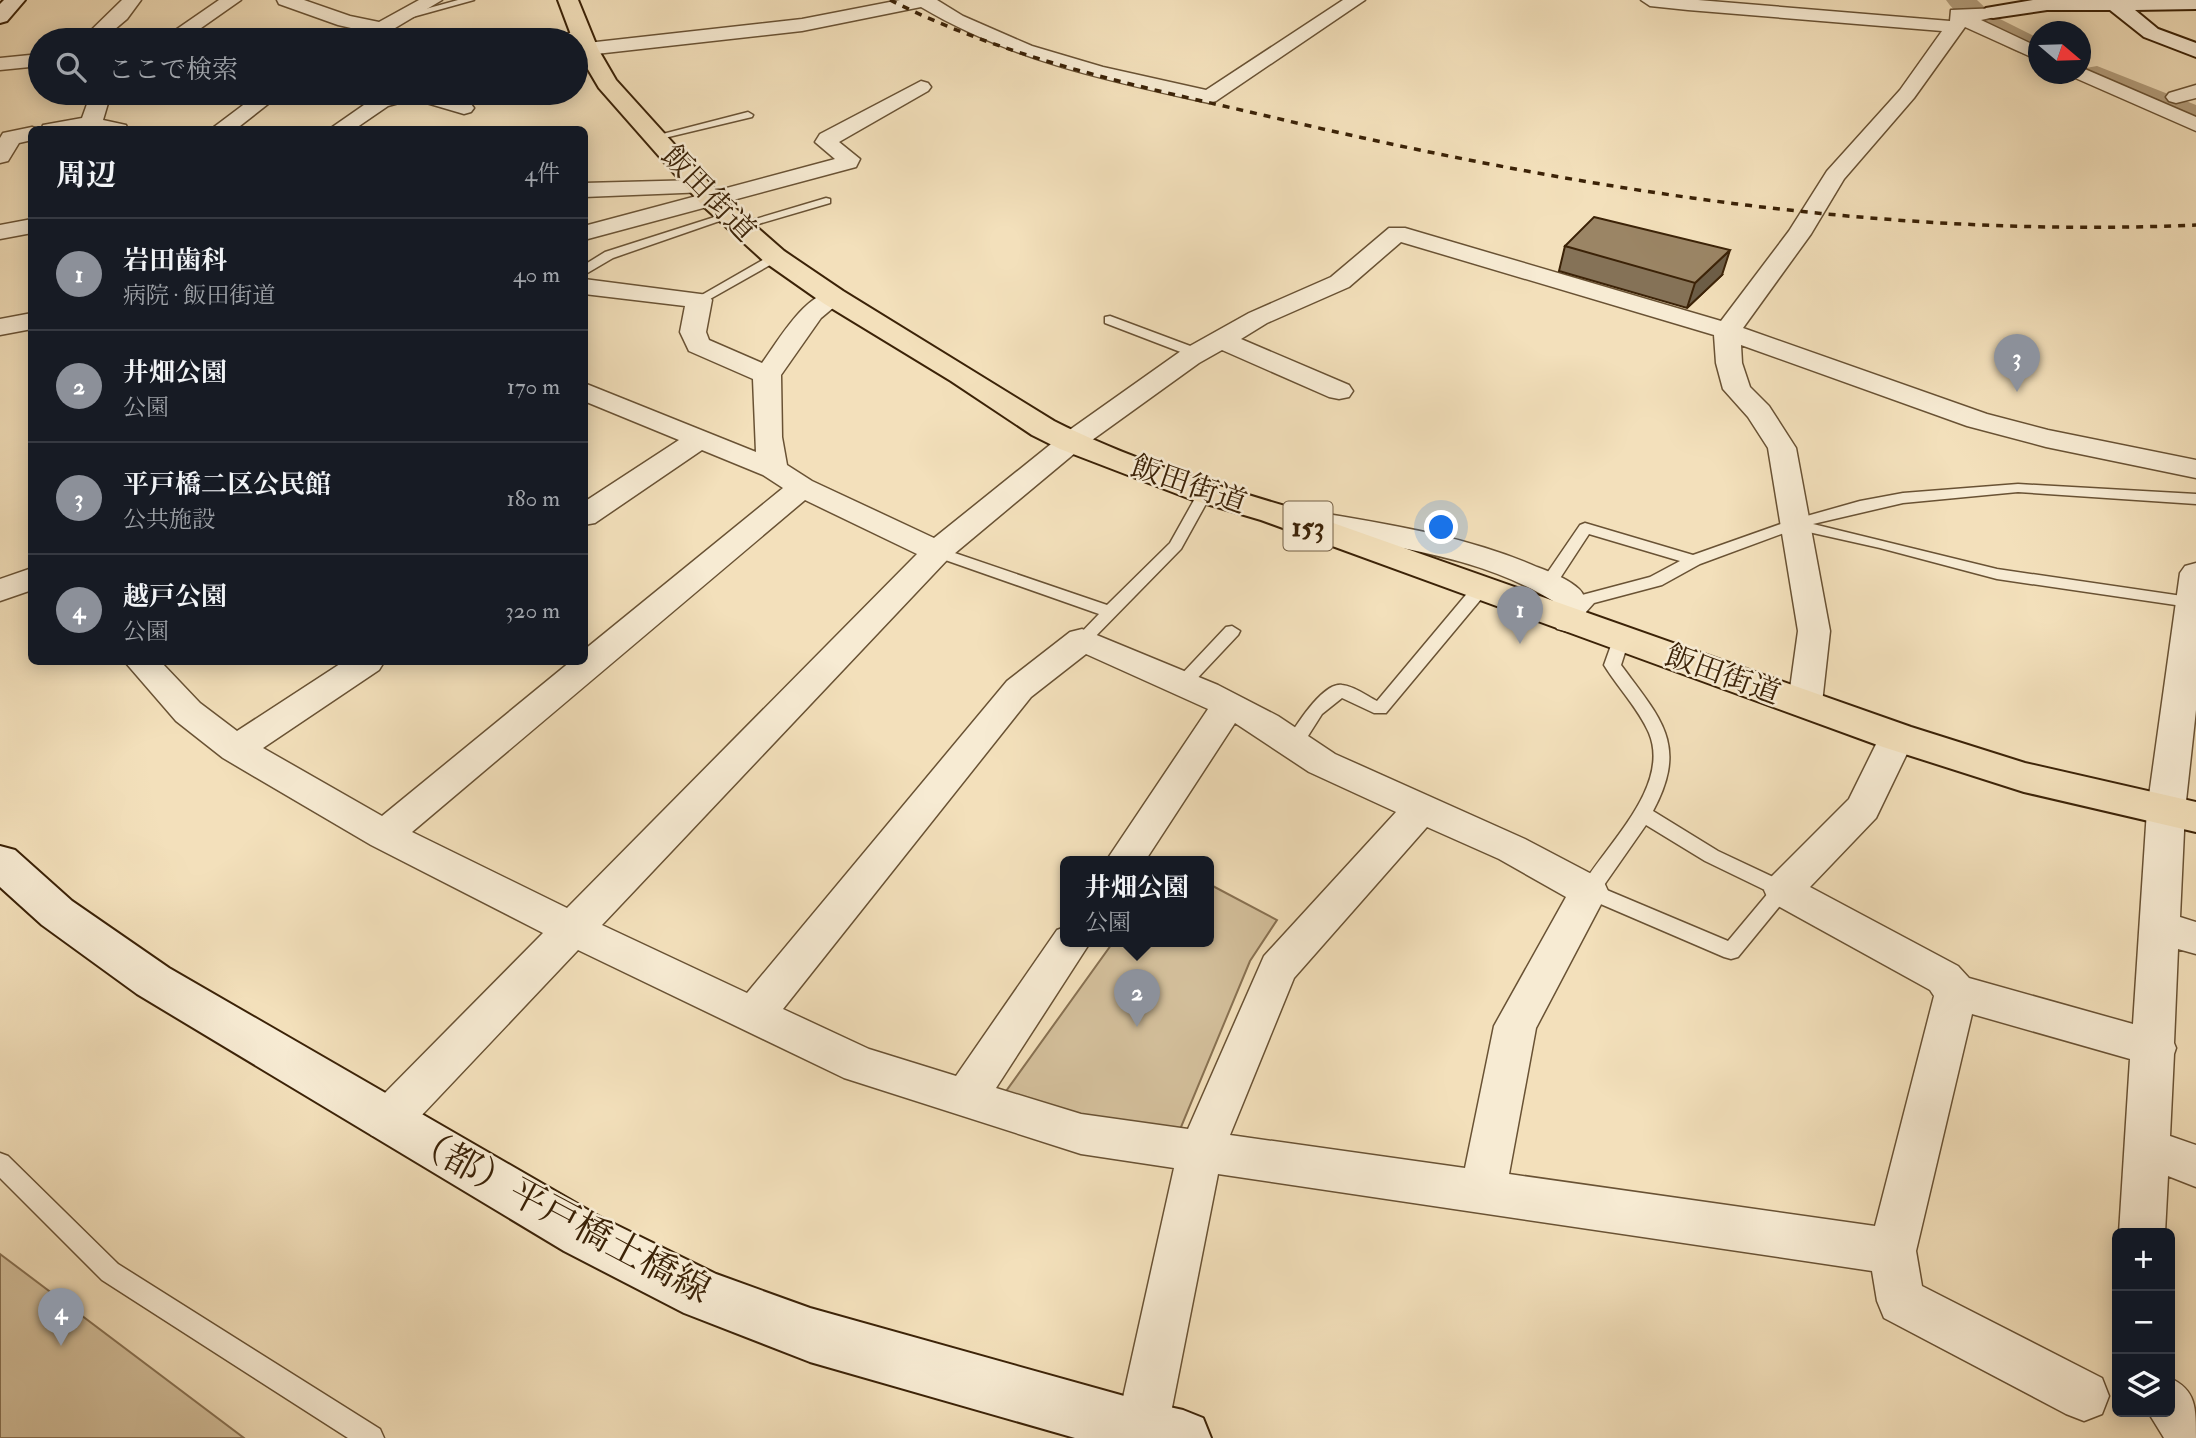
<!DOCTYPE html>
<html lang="ja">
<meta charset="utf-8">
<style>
body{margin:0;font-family:"IM FELL Double Pica","Noto Serif JP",serif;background:#242831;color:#f1f3f6}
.controls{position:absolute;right:21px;bottom:21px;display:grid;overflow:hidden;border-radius:10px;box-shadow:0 4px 18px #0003}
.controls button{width:63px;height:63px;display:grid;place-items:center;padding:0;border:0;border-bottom:2px solid #363941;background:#171b24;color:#f1f3f6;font:35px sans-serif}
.compass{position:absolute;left:2028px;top:21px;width:63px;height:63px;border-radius:50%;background:#171b24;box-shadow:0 4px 18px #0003;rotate:109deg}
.you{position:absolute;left:1442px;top:528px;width:24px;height:24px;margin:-18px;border:5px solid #fff;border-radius:50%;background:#1a73e8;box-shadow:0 0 0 10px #1a73e833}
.badge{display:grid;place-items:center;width:46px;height:46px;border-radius:50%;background:#8c9099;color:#fff;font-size:23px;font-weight:700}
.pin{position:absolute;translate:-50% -58px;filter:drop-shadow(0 2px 4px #0008)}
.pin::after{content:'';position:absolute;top:37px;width:24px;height:21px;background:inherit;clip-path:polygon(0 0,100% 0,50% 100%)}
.popup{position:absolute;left:1060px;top:856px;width:154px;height:91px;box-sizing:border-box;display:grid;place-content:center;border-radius:10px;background:#171b24;filter:drop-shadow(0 2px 5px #0005);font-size:23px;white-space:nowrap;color:#9ea1a6}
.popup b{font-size:26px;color:#f1f3f6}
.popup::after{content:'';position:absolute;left:50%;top:100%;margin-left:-14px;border:14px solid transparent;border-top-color:#171b24}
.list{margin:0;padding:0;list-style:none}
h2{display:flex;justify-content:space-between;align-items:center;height:91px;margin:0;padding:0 28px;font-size:30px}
h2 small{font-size:23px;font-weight:400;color:#9ea1a6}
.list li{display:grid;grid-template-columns:46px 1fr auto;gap:21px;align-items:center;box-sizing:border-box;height:112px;padding:0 28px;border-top:2px solid #363941}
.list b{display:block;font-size:26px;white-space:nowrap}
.list p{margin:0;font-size:23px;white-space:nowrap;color:#9ea1a6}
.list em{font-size:23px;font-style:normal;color:#9ea1a6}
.icon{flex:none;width:38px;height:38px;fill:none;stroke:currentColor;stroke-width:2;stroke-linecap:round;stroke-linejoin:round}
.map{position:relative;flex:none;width:2196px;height:1438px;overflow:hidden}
.search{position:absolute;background:#171b24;box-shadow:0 4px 18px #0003;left:28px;top:28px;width:560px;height:77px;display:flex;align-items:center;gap:18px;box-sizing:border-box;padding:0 24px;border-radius:38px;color:#9ea1a6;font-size:26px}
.panel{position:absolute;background:#171b24;box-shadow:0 4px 18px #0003;left:28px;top:126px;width:560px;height:539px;border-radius:10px}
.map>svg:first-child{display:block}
.green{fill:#d4c09c;stroke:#887152;stroke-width:2}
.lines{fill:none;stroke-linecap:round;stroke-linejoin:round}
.river{fill:#b49f7e;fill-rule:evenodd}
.lane-casing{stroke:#695234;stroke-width:3}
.street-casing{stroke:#695234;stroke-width:3}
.secondary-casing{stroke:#3b2207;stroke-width:4}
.highway-casing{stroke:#3b2207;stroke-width:4}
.lane{fill:#f7ebd3;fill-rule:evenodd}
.street{fill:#f7ebd3;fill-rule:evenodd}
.secondary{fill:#f7ebd3;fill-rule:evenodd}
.highway{fill:#f3e0bb;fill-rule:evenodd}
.rail{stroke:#3b2207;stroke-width:3.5;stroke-dasharray:7 7;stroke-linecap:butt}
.wall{fill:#857257;stroke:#3b2207;stroke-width:2}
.shaded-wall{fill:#6c5d47;stroke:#3b2207;stroke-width:2}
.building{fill:#9b8565;stroke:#3b2207;stroke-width:2}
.labels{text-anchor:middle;stroke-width:5;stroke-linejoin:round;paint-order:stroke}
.shield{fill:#f7ebd3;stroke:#735e44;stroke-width:2}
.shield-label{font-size:28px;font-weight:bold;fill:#3b2207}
.street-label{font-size:30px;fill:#3b2207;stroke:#f7ebd3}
.near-street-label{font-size:37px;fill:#3b2207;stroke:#f7ebd3}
</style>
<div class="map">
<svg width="2196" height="1438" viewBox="0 0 2196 1438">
<rect width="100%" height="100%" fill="#f3e0bb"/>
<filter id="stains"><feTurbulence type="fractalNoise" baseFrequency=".00286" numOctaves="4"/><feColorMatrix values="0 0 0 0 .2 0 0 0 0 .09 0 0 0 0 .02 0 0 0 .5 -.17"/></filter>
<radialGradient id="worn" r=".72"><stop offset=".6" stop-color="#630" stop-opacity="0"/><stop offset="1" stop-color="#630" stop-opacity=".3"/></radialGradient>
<path class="green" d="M 1209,884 L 1277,920 L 1250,961 L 1174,1144 L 1004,1094 L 1114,941 L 1209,941 Z
M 0,1254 L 244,1438 L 0,1438 Z"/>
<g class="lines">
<path class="river" d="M 1946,0 L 1977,0 L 1994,16 L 2038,38 L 2038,59 C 2009,53 1963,25 1946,0 Z
M 2097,66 L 2196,105 L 2196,127 L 2086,82 L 2081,75 L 2086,68 Z"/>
<g class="lane-casing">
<path id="lane" d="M 458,0 L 474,0 L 409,18 L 404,15 Z
M 383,26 L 409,38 L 411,40 L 399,40 L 380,31 L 380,27 Z
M 580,30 L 585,33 L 583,35 L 561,40 L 545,40 Z
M 748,112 L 753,115 L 752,117 L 656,140 L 651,137 Z
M 826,198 L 830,199 L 830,203 L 738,230 L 732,226 Z
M 724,214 L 734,216 L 613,258 L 584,275 L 584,265 L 605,252 Z
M 775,253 L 781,257 L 779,260 L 703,303 L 695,303 L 693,300 Z
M 1110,316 L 1201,350 L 1203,353 L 1201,356 L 1191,356 L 1105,323 L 1105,317 Z
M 2018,484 L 2196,494 L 2196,504 L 2018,492 L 1903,503 L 1813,524 L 1997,569 L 2196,598 L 2196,608 L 1997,579 L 1880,548 L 1795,529 L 1700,564 L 1662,585 L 1594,603 L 1577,622 L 1571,623 L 1563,618 L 1582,595 L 1650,577 L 1680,561 L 1589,534 L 1555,586 L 1543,586 L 1541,582 L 1580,525 L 1585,523 L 1693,555 L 1789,521 L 1860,501 L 1903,493 Z
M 1205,489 L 1212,493 L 1181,549 L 1088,644 L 1082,646 L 1074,640 L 1099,614 L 931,555 L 929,552 L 931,549 L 943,549 L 1107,605 L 1170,543 L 1198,493 Z
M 1481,583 L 1487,584 L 1489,588 L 1487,592 L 1386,713 L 1374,713 L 1342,698 L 1322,714 L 1301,747 L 1289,747 L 1286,742 C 1295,727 1323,682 1342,685 C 1354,686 1367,696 1377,701 L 1475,584 Z
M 1232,626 L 1240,631 L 1238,635 L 1190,686 L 1178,686 L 1175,682 L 1178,678 L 1226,627 Z
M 1622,631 L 1630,637 L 1621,665 C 1660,718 1689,744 1653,811 L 1718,851 L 1790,885 L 1793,890 L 1738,957 L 1731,959 L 1724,957 L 1582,896 L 1579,891 C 1602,848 1672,788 1649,733 C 1638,708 1618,688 1604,665 L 1614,637 ZM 1646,825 L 1705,861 L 1769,892 L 1728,941 L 1602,888 Z
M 0,1153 L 8,1156 L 118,1264 L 380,1429 L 384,1438 L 348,1438 L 102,1280 L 0,1178 Z"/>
</g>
<g class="street-casing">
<path id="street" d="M 122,0 L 141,0 L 127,19 L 102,40 L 81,40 Z
M 219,0 L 241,0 L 184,40 L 161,40 Z
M 277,0 L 304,0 L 350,16 L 379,22 L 419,0 L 442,0 L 375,40 L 354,40 L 356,35 L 364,31 L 338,25 L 279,4 Z
M 900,0 L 937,0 L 963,16 L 1032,46 L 1103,67 L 1206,90 L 1343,0 L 1365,0 L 1216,101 L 1209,103 C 1109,81 1010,60 921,7 L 802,31 L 587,55 L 577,49 L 587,43 L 802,19 Z
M 1641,0 L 1698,0 L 1950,21 L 1951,10 L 2000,8 L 2002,12 L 2000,16 L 1981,20 L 2038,47 L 2038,60 L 1965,27 L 1914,98 L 1844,179 L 1811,234 L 1743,328 L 1987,414 L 2048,430 L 2196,460 L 2196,478 L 2046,447 L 1967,426 L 1741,345 L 1742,363 L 1750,387 L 1769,406 L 1796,448 L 1830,631 L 1822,703 L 1817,712 L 1805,715 L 1793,712 L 1788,703 L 1798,631 L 1768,448 L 1748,417 L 1723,389 L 1716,363 L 1714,335 L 1401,242 L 1349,287 L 1267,323 L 1241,339 L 1349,385 L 1353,391 L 1349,397 L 1339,399 L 1329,397 L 1222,350 L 1199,363 L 1081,448 L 948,559 L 602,925 L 747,993 L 1007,681 L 1070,632 L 1082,629 L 1218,685 L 1278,716 L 1335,754 L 1525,839 L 1603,880 L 1608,891 L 1536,1028 L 1509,1174 L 1875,1226 L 1934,996 L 1930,990 L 1769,901 L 1764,890 L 1769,879 L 1849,799 L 1884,728 L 1897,724 L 1910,728 L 1915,737 L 1876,818 L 1810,887 L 1958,966 L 1969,978 L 2133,1024 L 2147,810 L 2180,573 L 2185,566 L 2196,563 L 2196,710 L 2185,810 L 2180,917 L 2196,922 L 2196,954 L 2178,949 L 2174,1043 L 2176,1048 L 2174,1054 L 2170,1136 L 2196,1145 L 2196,1187 L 2168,1176 L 2165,1233 L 2119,1233 L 2130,1059 L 1972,1014 L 1916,1251 L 1922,1286 L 2102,1378 L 2109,1396 L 2102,1414 L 2084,1421 L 2066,1414 L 1884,1318 L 1877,1301 L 1872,1271 L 1218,1174 L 1166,1438 L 1114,1438 L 1174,1168 L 1081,1154 L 844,1078 L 578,950 L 403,1135 L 387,1141 L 371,1135 L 365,1121 L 371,1107 L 543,933 L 371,845 L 223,758 L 176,721 L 125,662 L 161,662 L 200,703 L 237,731 L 343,662 L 384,662 L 379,670 L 263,748 L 382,816 L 570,662 L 584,662 L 584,650 L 783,488 L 763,475 L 702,450 L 595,523 L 584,525 L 584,502 L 679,440 L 584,401 L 584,383 L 756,452 L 753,379 L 689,351 L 680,332 L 685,306 L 584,294 L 584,279 L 708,295 L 712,300 L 706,332 L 709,340 L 762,363 C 779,340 810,284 842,292 L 846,297 L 821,318 L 781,375 L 782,437 L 787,465 L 812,481 L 934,538 L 1061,436 L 1181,351 L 1249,313 L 1331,277 L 1389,228 L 1405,228 L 1721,321 L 1789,231 L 1827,171 L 1900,90 L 1942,31 L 1688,10 L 1650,6 ZM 805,500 L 917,554 L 567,908 L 412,832 ZM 1086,654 L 1208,709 L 1106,861 L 1145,861 L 1235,723 L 1309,772 L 1396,812 L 1264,956 L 1188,1129 L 1081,1114 L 996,1088 L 1091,941 L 1065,941 L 1065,927 L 1057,930 L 956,1076 L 869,1049 L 783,1009 L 1031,697 ZM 1427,827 L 1499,859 L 1566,897 L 1494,1026 L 1465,1168 L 1230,1135 L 1294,978 Z
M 40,54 L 40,66 L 0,70 L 0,58 Z
M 2080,67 L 2196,117 L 2196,131 L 2073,77 L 2070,74 L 2080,74 Z
M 921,81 L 928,83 L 931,87 L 928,91 L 839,142 L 860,159 L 856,167 L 584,240 L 584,226 L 835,159 L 815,142 L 820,134 Z
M 2196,85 L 2196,98 L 2176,103 L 2169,101 L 2166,97 L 2169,93 Z
M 91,93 L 111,93 L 103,120 L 126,125 L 128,130 L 41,130 L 43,125 L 82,118 Z
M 259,93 L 282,93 L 235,130 L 210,130 Z
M 391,93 L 434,93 L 471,104 L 474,108 L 471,112 L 464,114 L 413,99 L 388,106 L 353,130 L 328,130 L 374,98 Z
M 32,127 L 40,130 L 32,130 L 32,140 L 19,143 L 8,161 L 0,163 L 0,138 L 3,133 Z
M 699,180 L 707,182 L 710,187 L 707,192 L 584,197 L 584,183 Z
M 32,219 L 32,233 L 0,239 L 0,225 Z
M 32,313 L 32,329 L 0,335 L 0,319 Z
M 1298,509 C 1378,523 1462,534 1537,567 C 1551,572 1568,579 1579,589 C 1589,598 1587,619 1581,629 L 1569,632 L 1557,629 L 1553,621 L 1553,601 C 1472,551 1377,547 1287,525 L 1283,518 L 1287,511 Z
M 32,568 L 32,590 L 0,601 L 0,579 Z
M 2170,1378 C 2196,1390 2196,1407 2196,1438 L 2164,1438 L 2148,1412 L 2170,1412 Z"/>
</g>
<g class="secondary-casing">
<path id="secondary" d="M 4,0 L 25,0 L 7,21 L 0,23 L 0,4 Z
M 2033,0 L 2196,0 L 2196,9 L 2135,10 L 2158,29 L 2196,43 L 2196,57 L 2144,37 L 2110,10 L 2047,10 L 1993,18 L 1986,16 L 1983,12 L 1986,8 Z
M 0,846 L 15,850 L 72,901 L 169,968 L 600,1217 L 716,1274 L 810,1308 L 1142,1401 L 1183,1410 L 1203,1418 L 1211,1438 L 1075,1438 L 810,1362 L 684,1313 L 564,1251 L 137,994 L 42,925 L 0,887 Z"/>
</g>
<g class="highway-casing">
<path id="highway" d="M 558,0 L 578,0 L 598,49 L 616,80 L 720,195 L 784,251 L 843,291 L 1054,421 C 1127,458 1207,483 1285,506 L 1911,727 L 2025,763 L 2196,802 L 2196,832 L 2024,792 L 1883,747 L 1261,520 L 1193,500 L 1060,449 L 1032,435 L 951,381 L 823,303 L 766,263 L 702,205 L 599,88 L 576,49 L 576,40 L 573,40 Z"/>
</g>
<use href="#lane" class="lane"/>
<use href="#street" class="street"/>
<use href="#secondary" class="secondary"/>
<use href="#highway" class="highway"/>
<path class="rail" d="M 890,0 C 1009,60 1138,86 1267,116 C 1572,188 1881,239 2196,225"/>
</g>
<path class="wall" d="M 1565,246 L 1722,275 L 1687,308 L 1559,271 Z"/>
<path class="shaded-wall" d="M 1730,250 L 1722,275 L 1687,308 L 1695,283 Z"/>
<path class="building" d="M 1594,217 L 1730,250 L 1695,283 L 1565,246 Z"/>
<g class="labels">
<rect class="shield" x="1283.5" y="501.5" width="49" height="49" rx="5"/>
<g class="shield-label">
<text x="1308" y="536">153</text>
</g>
<g class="street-label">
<text transform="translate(709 193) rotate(46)" y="10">飯田街道</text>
<text transform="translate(1189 484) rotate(19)" y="10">飯田街道</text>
<text transform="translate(1723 674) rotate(20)" y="10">飯田街道</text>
</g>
<g class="near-street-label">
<text transform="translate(561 1214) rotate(28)" y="13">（都）平戸橋土橋線</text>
</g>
</g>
<rect width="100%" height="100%" filter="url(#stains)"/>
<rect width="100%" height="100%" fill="url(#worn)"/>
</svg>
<div class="controls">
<button>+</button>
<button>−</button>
<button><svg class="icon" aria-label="layers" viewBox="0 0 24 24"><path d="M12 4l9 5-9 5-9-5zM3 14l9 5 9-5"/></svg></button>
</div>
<svg class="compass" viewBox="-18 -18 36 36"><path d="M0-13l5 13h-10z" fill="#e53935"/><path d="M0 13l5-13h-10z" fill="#9ea1a6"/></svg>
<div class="you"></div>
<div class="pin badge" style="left:1520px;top:644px">1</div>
<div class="pin badge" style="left:1137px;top:1027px">2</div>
<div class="popup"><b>井畑公園</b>公園</div>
<div class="pin badge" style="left:2017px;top:392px">3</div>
<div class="pin badge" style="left:61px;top:1346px">4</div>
<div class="search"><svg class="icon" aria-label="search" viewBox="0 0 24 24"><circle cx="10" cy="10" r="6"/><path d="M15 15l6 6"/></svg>ここで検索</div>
<section class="panel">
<h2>周辺<small>4件</small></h2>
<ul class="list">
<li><span class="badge">1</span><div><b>岩田歯科</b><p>病院 · 飯田街道</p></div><em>40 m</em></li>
<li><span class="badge">2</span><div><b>井畑公園</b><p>公園</p></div><em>170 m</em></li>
<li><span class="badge">3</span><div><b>平戸橋二区公民館</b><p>公共施設</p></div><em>180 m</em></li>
<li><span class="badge">4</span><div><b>越戸公園</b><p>公園</p></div><em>320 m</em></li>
</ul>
</section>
</div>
